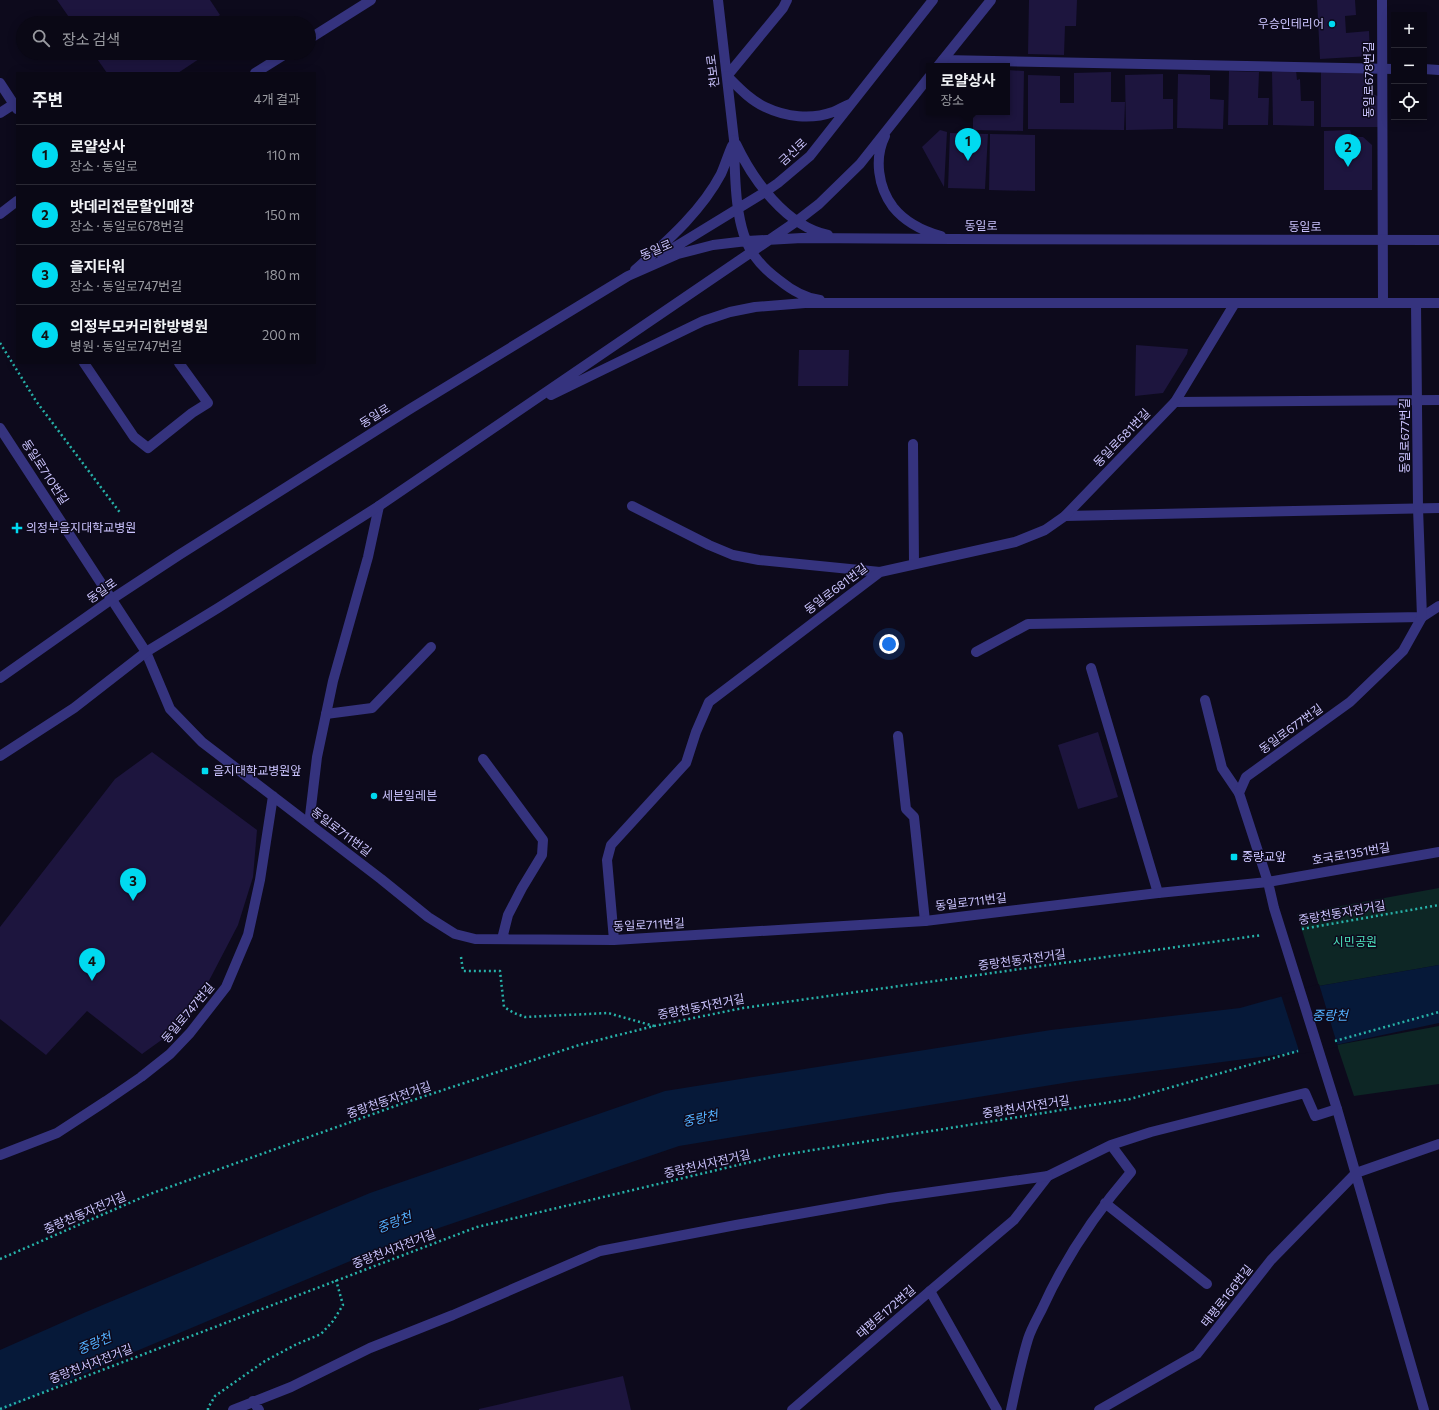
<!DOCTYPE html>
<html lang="ko">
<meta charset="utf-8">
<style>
body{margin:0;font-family:Commissioner,"Noto Sans KR",sans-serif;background:#13111e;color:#f1f3f6}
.controls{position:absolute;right:12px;top:12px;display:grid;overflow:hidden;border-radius:0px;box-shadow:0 2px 10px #0003}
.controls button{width:36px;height:36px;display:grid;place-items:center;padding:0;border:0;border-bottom:1px solid #2a2934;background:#0a0815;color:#f1f3f6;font:20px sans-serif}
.you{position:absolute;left:889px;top:644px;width:14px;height:14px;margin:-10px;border:3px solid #fff;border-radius:50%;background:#1a73e8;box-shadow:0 0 0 6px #1a73e833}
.badge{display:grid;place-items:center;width:26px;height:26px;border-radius:50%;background:#00daf0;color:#111;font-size:13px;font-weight:700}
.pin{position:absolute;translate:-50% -33px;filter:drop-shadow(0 1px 2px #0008)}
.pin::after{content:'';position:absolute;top:21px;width:14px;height:12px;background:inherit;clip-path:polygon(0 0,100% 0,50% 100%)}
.popup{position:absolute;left:926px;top:63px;width:84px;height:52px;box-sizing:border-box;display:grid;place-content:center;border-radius:0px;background:#0a0815;filter:drop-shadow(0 1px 3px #0005);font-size:13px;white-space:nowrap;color:#999aa0}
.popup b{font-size:15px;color:#f1f3f6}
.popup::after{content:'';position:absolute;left:50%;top:100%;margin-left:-8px;border:8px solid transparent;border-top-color:#0a0815}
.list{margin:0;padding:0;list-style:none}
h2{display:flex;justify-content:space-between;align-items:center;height:52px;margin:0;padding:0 16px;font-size:17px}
h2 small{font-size:13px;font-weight:400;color:#999aa0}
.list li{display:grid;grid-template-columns:26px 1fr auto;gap:12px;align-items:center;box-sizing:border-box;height:60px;padding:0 16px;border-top:1px solid #2a2934}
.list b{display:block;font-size:15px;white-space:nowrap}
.list p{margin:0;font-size:13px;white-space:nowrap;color:#999aa0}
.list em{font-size:13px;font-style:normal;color:#999aa0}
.icon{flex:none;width:22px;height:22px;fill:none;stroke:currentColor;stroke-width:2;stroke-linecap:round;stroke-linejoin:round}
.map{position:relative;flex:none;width:1439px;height:1410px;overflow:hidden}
.search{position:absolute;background:#0a0815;box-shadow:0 2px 10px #0003;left:16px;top:16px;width:300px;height:44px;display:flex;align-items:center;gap:10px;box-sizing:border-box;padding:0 14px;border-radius:22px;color:#999aa0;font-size:15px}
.panel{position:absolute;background:#0a0815;box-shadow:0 2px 10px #0003;left:16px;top:72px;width:300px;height:292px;border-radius:0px}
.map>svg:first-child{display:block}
.green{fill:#0d2625}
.water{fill:#061939}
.pier{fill:#0d0a1c}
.building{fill:#1d153e}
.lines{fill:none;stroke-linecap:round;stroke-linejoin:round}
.path{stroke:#27b2a9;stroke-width:2.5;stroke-dasharray:2 3;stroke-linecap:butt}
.service{stroke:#35337e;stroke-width:10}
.minor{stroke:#35337e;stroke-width:10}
.tertiary{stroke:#35337e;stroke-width:10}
.poi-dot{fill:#00daf0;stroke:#0d0a1c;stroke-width:1.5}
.labels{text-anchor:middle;stroke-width:3;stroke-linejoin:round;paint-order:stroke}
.poi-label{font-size:12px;fill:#ccc5ff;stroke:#0d0a1c;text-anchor:start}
.street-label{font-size:12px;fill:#ccc5ff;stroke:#0d0a1c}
.park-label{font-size:12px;fill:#4de3bd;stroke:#0d0a1c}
.water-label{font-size:13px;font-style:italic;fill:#53b0ff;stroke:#0d0a1c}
</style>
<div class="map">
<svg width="1439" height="1410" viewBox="0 0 1439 1410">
<rect width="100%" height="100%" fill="#0d0a1c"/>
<path class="green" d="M 1439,888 L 1439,965 L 1319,986 L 1297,914 Z
M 1439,1026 L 1439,1084 L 1354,1096 L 1337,1045 Z"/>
<path class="water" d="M 1439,965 L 1439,1023 L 1307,1051 L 1076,1081 L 679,1146 L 386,1246 L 108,1363 L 4,1410 L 0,1410 L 0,1350 L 86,1312 L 370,1193 L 665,1091 L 1051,1030 L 1240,1008 L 1319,986 Z"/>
<path class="pier" d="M 1319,984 L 1338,1047 L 1300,1054 L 1281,995 Z"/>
<path class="building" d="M 57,0 L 210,0 L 220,15 L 208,23 L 73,23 Z
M 1029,0 L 1077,0 L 1076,26 L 1065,26 L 1064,55 L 1028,54 Z
M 1317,0 L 1355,0 L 1356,15 L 1345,16 L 1346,33 L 1369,31 L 1370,56 L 1320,59 Z
M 93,53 L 208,53 L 178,73 L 107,73 Z
M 1007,70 L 1024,71 L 1023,131 L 973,130 L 973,112 L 1007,112 Z
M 1296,70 L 1297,80 L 1300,79 L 1301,101 L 1314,101 L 1314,126 L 1273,125 L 1272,72 Z
M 1229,71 L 1259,72 L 1258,98 L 1269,98 L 1268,125 L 1228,125 Z
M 1321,71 L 1365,71 L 1365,82 L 1370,82 L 1370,93 L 1380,97 L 1380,127 L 1321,127 Z
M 1111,72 L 1111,102 L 1125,102 L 1124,130 L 1028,129 L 1028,75 L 1060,76 L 1060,103 L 1074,103 L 1074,107 L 1074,73 Z
M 1163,74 L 1163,99 L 1173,99 L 1173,129 L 1126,130 L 1125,75 Z
M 1178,74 L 1210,75 L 1210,99 L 1224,100 L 1223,129 L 1177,128 Z
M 940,130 L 947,132 L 944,187 L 922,147 Z
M 1350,130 L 1352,137 L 1363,137 L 1372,145 L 1372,190 L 1324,190 L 1324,131 Z
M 950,133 L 988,134 L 985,189 L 948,188 Z
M 990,134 L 1035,135 L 1035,191 L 989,190 Z
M 1136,345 L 1188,349 L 1187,354 L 1163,393 L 1135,396 Z
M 799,350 L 849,350 L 848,386 L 798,386 Z
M 1098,732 L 1118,797 L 1078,809 L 1058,745 Z
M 152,752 L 257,830 L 253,877 L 238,925 L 188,1021 L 142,1054 L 87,1011 L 46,1055 L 0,1019 L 0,927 L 115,779 Z
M 623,1376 L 631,1410 L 479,1410 L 479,1409 Z"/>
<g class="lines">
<path class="path" d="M 0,343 L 36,401 L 121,514
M 1302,929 L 1439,905
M 461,957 L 463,971 L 500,971 L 504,1007 L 514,1013 L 525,1017 L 608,1013 L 654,1026
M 1335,1041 L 1439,1012
M 0,1259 L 150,1194 L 401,1104 L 579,1045 L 654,1026 L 743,1008 L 1262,935
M 0,1409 L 477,1227 L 776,1156 L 1130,1099 L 1298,1051
M 208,1410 L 208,1408 L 215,1396 L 265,1361 L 295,1345 L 321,1334 L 333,1321 L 343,1305 L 336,1280"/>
<path class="service" d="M 309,39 L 371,0
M 943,60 L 1394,69
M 1424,69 L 1439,70
M 255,73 L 287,53
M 0,83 L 17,109
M 0,113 L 14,104
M 0,214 L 17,201
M 84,363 L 134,437 L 148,448 L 192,413 L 208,403 L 179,363
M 1175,402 L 1439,400
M 913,444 L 914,564
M 632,506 L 709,545 L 733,555 L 759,560 L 880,572
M 1065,516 L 1439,508
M 976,652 L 1028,624 L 1422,617 L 1439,606
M 1091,668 L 1158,893
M 1205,700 L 1222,768 L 1239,793
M 326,714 L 372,708 L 431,647
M 898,736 L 906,809 L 914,817 L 925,921
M 1105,1203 L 1207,1284
M 930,1291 L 1014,1220 L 1048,1176 L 1111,1145 L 1151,1132 L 1305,1093 L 1315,1116 L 1337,1109
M 1011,1410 C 1016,1386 1021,1362 1028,1339 C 1031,1329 1037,1319 1042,1309 C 1065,1258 1095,1214 1131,1172 L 1111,1145"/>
<path class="minor" d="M 718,0 L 734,140
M 1382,0 L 1383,303
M 727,76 L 783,8 L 787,0
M 1416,303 L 1418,508 L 1422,617 L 1403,651 L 1350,702 L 1246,777 L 1239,793 L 1268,882 L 1274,908 L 1337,1109 L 1424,1410
M 0,428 L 146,652 L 170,709 L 202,742 L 381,879 L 428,917 L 455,934 L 475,939 L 614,940 L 925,921 L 1158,893 L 1268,882 L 1439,852
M 483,759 L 543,840 L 542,855 L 522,888 L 508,915 L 502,939
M 309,824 L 317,757 L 333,681 L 368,557 L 379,506
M 614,940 L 607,860 L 611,845 L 686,763 L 696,732 L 709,702 L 880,572 L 1015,542 L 1045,530 L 1065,516 L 1175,402 L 1235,303
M 0,1155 L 57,1133 L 106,1101 L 141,1077 L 170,1054 L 190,1033 L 226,987 L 248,935 L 260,880 L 273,796
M 253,1401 L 259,1410
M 233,1410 L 291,1387 L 370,1348 L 453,1315 L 600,1251 L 736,1225 L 889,1198 L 1048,1176
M 792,1410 L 930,1291 L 997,1410
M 1099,1410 L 1197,1354 L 1271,1260 L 1356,1173 L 1439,1144"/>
<path class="tertiary" d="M 938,66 L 991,0
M 727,76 C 738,87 750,100 765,107 C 786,117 811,120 833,112 C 839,110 844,106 850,104
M 885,136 C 874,158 878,187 893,207 C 905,222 923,231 941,236
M 734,140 C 735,173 734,226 753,254 C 760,264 769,273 779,280 C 790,289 805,298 820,300
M 736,144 C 753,180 786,226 828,235
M 662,255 L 765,192 L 778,183 L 810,156 L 933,0
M 635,270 C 666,242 701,212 721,174 C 725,165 728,155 732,146
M 551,395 L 703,321 L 730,312 L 755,307 L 805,303 L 1439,303
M 0,678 L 112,599 L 179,555 L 410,409 L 628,276 L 678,254 L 713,245 L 747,241 L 802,238 L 952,239 L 1439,240
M 0,756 L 74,708 L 146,652 L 218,608 L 379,506 L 797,221 L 819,204 L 860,164 L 929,77"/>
</g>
<g class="poi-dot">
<circle cx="1332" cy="24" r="4"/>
<path d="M15 522h4v4h4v4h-4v4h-4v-4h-4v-4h4z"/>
<rect x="201" y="767" width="8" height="8" rx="2"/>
<circle cx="374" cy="796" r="4"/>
<rect x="1230" y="853" width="8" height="8" rx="2"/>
</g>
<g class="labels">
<g class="poi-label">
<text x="1324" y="28" text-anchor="end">우승인테리어</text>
<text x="26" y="532">의정부을지대학교병원</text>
<text x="213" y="775">을지대학교병원앞</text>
<text x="382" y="800">세븐일레븐</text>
<text x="1242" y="861">중량교앞</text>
</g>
<g class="street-label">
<text transform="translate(713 71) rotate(-97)" y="4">천보로</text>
<text transform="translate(1369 80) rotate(-90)" y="4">동일로678번길</text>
<text transform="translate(793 152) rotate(-43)" y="4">금신로</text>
<text x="981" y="230">동일로</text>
<text x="1305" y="231">동일로</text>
<text transform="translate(656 250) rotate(-23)" y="4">동일로</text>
<text transform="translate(375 416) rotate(-32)" y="4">동일로</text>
<text transform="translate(1405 436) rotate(-90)" y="4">동일로677번길</text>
<text transform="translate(1122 438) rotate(-46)" y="4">동일로681번길</text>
<text transform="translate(45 472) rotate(57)" y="4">동일로710번길</text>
<text transform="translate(836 589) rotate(-37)" y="4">동일로681번길</text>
<text transform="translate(102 591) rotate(-35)" y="4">동일로</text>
<text transform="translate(1291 729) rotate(-36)" y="4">동일로677번길</text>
<text transform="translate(341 832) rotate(37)" y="4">동일로711번길</text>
<text transform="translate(1351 854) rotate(-10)" y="4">호국로1351번길</text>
<text transform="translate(971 902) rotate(-7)" y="4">동일로711번길</text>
<text transform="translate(1342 913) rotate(-10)" y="4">중랑천동자전거길</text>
<text transform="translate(649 925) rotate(-3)" y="4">동일로711번길</text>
<text transform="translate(1022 960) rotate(-8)" y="4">중랑천동자전거길</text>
<text transform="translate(701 1007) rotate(-11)" y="4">중랑천동자전거길</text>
<text transform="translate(188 1013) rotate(-50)" y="4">동일로747번길</text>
<text transform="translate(389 1100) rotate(-19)" y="4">중랑천동자전거길</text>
<text transform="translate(1026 1107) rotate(-9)" y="4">중랑천서자전거길</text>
<text transform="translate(707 1164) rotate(-13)" y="4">중랑천서자전거길</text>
<text transform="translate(85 1213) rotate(-23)" y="4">중랑천동자전거길</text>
<text transform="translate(394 1249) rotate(-21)" y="4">중랑천서자전거길</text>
<text transform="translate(1227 1296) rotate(-52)" y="4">태평로166번길</text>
<text transform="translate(886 1312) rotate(-41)" y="4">태평로172번길</text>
<text transform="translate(91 1364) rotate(-21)" y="4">중랑천서자전거길</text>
</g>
<g class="park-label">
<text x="1355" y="946">시민공원</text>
</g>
<g class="water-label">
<text x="1330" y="1020">중랑천</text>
<text transform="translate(700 1118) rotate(-12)" y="5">중랑천</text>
<text transform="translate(394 1222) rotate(-21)" y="5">중랑천</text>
<text transform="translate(94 1343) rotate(-23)" y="5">중랑천</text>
</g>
</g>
</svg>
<div class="controls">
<button>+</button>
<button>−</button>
<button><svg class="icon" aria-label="locate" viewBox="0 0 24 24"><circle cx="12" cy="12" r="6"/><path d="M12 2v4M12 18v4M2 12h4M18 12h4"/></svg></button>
</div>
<div class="you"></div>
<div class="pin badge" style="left:968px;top:161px">1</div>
<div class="popup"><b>로얄상사</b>장소</div>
<div class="pin badge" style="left:1348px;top:167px">2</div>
<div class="pin badge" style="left:133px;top:901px">3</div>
<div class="pin badge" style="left:92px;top:981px">4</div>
<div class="search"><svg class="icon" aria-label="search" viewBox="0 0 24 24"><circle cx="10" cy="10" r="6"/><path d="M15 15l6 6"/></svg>장소 검색</div>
<section class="panel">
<h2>주변<small>4개 결과</small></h2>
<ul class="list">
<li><span class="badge">1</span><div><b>로얄상사</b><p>장소 · 동일로</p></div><em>110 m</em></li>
<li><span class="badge">2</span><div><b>밧데리전문할인매장</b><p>장소 · 동일로678번길</p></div><em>150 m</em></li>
<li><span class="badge">3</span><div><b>을지타워</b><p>장소 · 동일로747번길</p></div><em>180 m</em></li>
<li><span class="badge">4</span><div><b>의정부모커리한방병원</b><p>병원 · 동일로747번길</p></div><em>200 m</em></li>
</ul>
</section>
</div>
